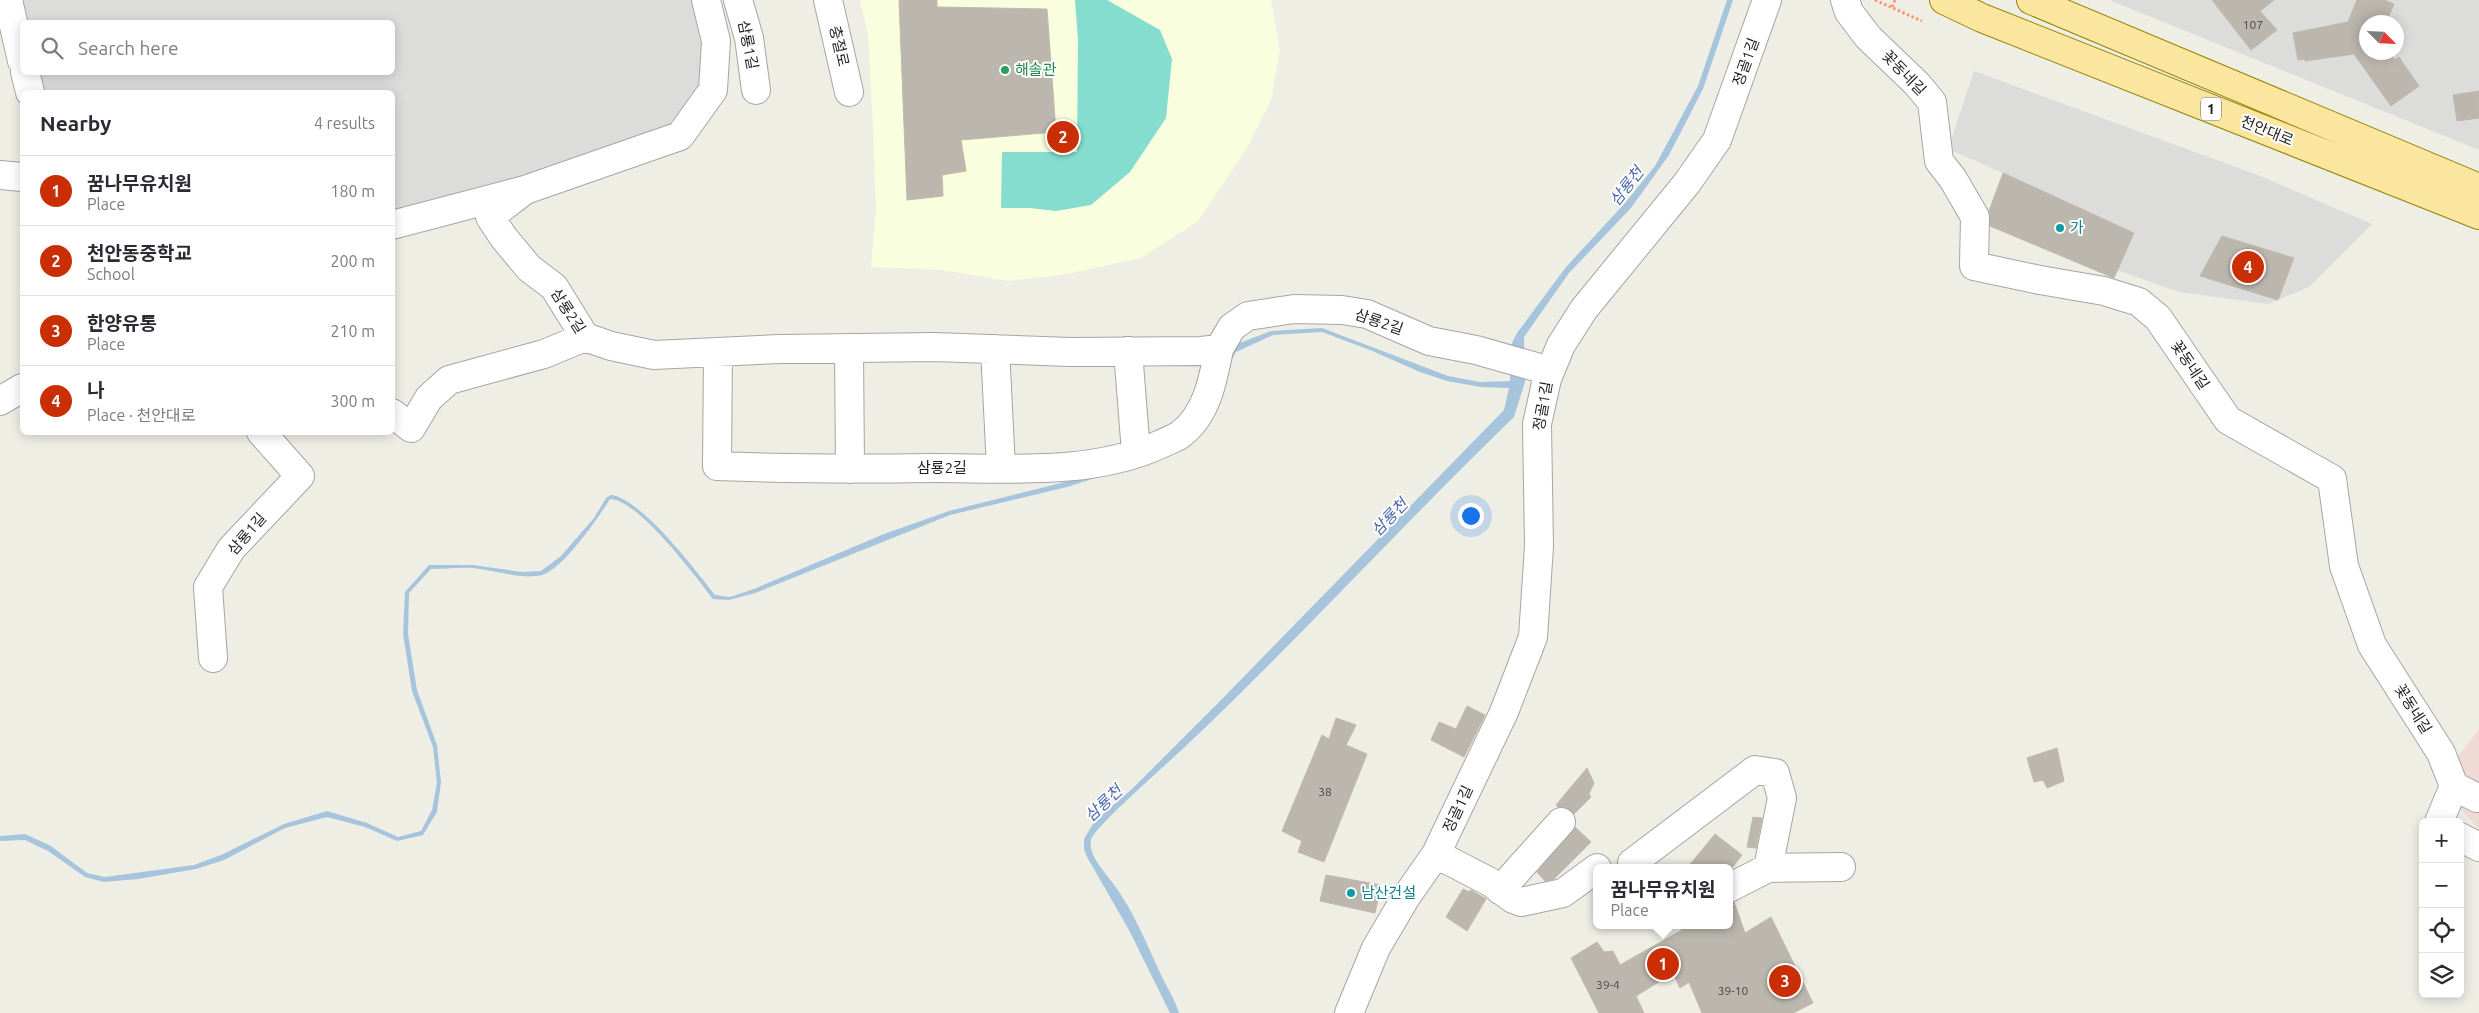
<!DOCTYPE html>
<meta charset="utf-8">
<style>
body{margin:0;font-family:Ubuntu,"Noto Sans KR",sans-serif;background:#f2f2f3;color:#2b2b33}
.controls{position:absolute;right:15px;bottom:15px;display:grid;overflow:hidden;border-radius:8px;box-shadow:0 2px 12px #0003}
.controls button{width:45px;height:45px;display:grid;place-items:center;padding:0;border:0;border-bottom:1px solid #e1e1e2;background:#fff;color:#2b2b33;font:25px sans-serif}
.compass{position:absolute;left:2359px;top:15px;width:45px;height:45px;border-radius:50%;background:#fff;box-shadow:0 2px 12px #0003;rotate:114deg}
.you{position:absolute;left:1470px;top:515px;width:18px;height:18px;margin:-12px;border:4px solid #fff;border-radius:50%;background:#1a73e8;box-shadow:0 0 0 8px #1a73e833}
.badge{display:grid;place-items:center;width:32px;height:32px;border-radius:50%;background:#c92e04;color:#fff;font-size:16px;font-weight:700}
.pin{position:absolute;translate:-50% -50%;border:2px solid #fff;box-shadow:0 1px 5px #0006}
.popup{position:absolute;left:1593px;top:864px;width:140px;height:65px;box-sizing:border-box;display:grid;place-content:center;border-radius:8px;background:#fff;filter:drop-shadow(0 1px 4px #0005);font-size:16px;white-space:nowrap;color:#7c7c81}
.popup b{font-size:19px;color:#2b2b33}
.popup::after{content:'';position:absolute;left:50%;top:100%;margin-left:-10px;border:10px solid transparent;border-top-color:#fff}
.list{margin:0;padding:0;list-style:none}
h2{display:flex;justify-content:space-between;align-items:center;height:65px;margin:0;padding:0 20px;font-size:21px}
h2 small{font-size:16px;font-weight:400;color:#7c7c81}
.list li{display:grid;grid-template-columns:32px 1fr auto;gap:15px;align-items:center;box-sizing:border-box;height:70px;padding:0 20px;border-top:1px solid #e1e1e2}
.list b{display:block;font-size:19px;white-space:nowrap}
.list p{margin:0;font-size:16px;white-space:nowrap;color:#7c7c81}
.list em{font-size:16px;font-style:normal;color:#7c7c81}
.icon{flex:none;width:28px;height:28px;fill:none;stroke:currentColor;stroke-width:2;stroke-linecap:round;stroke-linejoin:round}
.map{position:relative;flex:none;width:2479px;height:1013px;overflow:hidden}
.search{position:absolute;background:#fff;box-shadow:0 2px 12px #0003;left:20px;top:20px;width:375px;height:55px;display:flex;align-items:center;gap:12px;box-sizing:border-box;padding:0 18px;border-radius:8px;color:#7c7c81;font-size:19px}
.panel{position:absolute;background:#fff;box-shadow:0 2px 12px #0003;left:20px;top:90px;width:375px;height:345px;border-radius:8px}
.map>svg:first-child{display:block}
.residential{fill:#dcdcdb;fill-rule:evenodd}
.commercial{fill:#f0dbd4}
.education{fill:#f8fede}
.pitch{fill:#84ddce}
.water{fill:#a6c4dc}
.building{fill:#bcb7ae;stroke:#c1b8a7}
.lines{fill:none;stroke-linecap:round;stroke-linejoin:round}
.minor-casing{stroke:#a5a5a5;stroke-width:30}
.major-casing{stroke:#968503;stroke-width:30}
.path{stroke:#f7996e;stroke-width:3;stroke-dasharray:2.5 2.5;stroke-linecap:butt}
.minor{stroke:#fff;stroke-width:28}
.major{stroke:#fae69f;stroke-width:28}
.leisure-dot{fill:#2e9e5b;stroke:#fff;stroke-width:2}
.culture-dot{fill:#0f9aa8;stroke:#fff;stroke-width:2}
.labels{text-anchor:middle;stroke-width:4;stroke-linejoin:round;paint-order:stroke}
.number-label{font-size:12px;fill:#464442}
.shield{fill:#fff;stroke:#626262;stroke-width:1}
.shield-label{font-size:14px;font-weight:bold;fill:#1e1e1e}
.street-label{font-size:15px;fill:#1e1e1e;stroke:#fff}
.leisure-label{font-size:15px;fill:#27864d;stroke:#fff;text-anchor:start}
.culture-label{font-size:15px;fill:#0d838f;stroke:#fff;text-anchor:start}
.water-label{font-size:16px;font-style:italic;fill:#4c68ad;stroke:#fff}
</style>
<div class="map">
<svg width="2479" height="1013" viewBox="0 0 2479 1013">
<rect width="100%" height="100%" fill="#efeee5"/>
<path class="residential" d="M 21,0 L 691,0 L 703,53 L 701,86 L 683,115 L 645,153 L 393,221 L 392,92 L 42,92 L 37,73 L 392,72 L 392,22 L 26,22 Z
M 2109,0 L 2479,0 L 2479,150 ZM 2366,22 L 2396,22 L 2396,52 L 2366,52 Z
M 1974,71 L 2263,177 L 2372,224 L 2309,287 L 2268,304 L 2179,292 L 1984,223 L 2003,173 L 1948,149 Z"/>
<path class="commercial" d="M 2479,729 L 2479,829 L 2454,803 L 2455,760 Z"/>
<path class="education" d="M 860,0 L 1271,0 L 1280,50 L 1271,100 L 1247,148 L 1198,221 L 1141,258 L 1067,274 L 1008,281 L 941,270 L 871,267 L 876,209 L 873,126 L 868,34 Z"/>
<path class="pitch" d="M 1075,0 L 1107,0 L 1160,30 L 1172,59 L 1166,118 L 1130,172 L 1091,205 L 1056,211 L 1030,208 L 1001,208 L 1002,152 L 1077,152 L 1078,40 Z"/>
<path class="water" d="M 1727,0 L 1733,0 L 1703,89 L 1669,155 L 1631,208 L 1569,273 L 1524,337 L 1525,382 L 1514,417 C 1404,523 1301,637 1190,742 C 1175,757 1094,827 1091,840 C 1088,855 1104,871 1112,882 C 1134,911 1147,945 1162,977 C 1168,989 1175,1000 1179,1013 L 1170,1013 L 1129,930 L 1087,857 L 1084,849 L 1084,839 L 1094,822 L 1132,789 L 1221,700 L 1504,410 L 1509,388 L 1481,387 L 1447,381 L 1420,372 L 1370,350 L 1322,332 L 1273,335 L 1236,352 L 1227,369 L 1161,457 L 1067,487 L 950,515 L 755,593 L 729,600 L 713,599 C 695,576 639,500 610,499 C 599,517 563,569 542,575 C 520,580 495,570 473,568 C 459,567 445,569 431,569 L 409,593 L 408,634 L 417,690 L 437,745 L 441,782 L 437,812 L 423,835 L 397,841 L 365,827 L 327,817 L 285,828 L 224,860 L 196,869 L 138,879 L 104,882 L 85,877 L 48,851 L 25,840 L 0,841 L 0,836 L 25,834 L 51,846 L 87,873 L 105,877 L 194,865 L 221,855 L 284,824 L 327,811 L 367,823 L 398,837 L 421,831 L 432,810 L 437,783 L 433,747 L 412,691 L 403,634 L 405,592 L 429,565 L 473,565 L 522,572 L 541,571 L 561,556 L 594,518 L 606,498 L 611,495 C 642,499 695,570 715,595 L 730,597 L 754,589 L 884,534 L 949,511 L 1065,482 L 1158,453 L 1232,346 L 1271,331 L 1322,328 L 1448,376 L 1480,382 L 1510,381 L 1512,343 L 1517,333 L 1566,267 L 1625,203 L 1655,166 L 1698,86 Z"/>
<path class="building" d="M 899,0 L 937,0 L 937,7 L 1047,9 L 1056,132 L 961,140 L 966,171 L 942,175 L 943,196 L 907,200 Z
M 2212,0 L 2274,0 L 2260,11 L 2277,30 L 2251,50 Z
M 2357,0 L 2384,0 L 2394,4 L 2386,22 L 2366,22 L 2366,52 L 2389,52 L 2395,60 L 2399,57 L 2419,86 L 2391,106 L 2354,54 L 2305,61 L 2305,59 L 2298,60 L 2293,33 L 2348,22 Z
M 2479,91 L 2479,118 L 2457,121 L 2453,95 Z
M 2003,173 L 2134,233 L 2114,278 L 1990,226 L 1989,211 Z
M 2222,236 L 2294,258 L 2278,300 L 2200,276 Z
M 1467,706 L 1485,715 L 1464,757 L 1431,740 L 1439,722 L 1456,729 Z
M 1336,718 L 1356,725 L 1346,745 L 1367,754 L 1324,862 L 1298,852 L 1302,841 L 1282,831 L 1322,735 L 1329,739 Z
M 2057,748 L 2064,781 L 2047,788 L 2043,780 L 2034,782 L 2027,758 Z
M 1587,768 L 1594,783 L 1589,794 L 1591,797 L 1574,814 L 1565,807 L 1558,807 L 1556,805 Z
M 1753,817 L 1762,818 L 1756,848 L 1747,847 Z
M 1575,827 L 1591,842 L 1554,879 L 1545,881 L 1537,872 Z
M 1715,834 L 1742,855 L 1732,868 L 1687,868 Z
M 1326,875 L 1381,885 L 1375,913 L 1320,901 Z
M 1463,889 L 1469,892 L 1471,890 L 1486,899 L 1467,931 L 1446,917 Z
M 1734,902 L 1745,933 L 1771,917 L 1813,1003 L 1793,1013 L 1702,1013 L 1689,982 L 1680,988 L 1673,973 L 1636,996 L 1644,1013 L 1599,1013 L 1571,958 L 1597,942 L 1604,952 L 1613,951 L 1620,965 L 1682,930 L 1680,925 L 1729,925 L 1729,903 Z"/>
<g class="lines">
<g class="minor-casing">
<path id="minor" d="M 8,0 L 22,61
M 738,0 L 749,38 L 756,90
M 828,0 L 849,92
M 1845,0 L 1849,12 L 1868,37 L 1917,84 L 1932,102 L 1939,161 L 1953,179 L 1975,217 L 1974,266 L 2040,280 L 2104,291 L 2139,302 L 2158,318 L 2228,420 L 2332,479 L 2344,566 L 2372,645 L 2441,753 L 2454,786 L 2439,822
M 25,72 L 30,92
M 0,175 L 22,177
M 525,190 L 490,217 L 504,238 L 529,268 L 554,287 L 585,337 L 611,346 L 654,355 L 779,349 L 934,347 L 1070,352 L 1201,351 L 1219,349 L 1232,327 L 1248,316 L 1294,309 L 1342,310 L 1367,314 L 1429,341 L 1476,350 L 1550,371
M 392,225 L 525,190 L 680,136 L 713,90 L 716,41 L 706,0
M 849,348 L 850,469
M 995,349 L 1001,468
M 1128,351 L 1136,453
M 718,352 L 717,466 C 789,469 861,469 933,468 C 1007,468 1092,476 1161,444 C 1167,441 1176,438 1181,434 C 1207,414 1213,380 1219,349
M 0,401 L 22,388
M 392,413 L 411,428 L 429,398 L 449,380 L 544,354 L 585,337
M 213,658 L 208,587 L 231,549 L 300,476 L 261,432
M 2454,786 L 2477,798
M 2460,837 L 2479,847
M 1436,854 L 1490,882 L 1513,899 L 1521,902 L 1563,893 L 1597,868
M 1632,863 L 1755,770 L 1775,773 L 1782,798 L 1768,868
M 1729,888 L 1768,868 L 1841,867
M 1500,890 L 1561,822
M 1349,1013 L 1376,948 L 1406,897 L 1436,854 L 1504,712 L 1533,637 L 1539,546 L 1537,424 L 1547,379 L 1561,345 L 1584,309 L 1687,183 L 1717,140 L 1767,0"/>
</g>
<g class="major-casing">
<path id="major" d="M 1944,0 L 1982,18 L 2479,215
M 2031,0 L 2479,188"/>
</g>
<path class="path" d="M 1875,0 L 1922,21
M 1892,7 L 1895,0"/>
<use href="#minor" class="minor"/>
<use href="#major" class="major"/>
</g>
<circle class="leisure-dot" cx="1005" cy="70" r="5"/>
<g class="culture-dot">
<circle cx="2060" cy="228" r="5"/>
<circle cx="1351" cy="893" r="5"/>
</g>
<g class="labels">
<g class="number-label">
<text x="2253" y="29">107</text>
<text x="1325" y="796">38</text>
<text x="1608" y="989">39-4</text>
<text x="1733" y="995">39-10</text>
</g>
<rect class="shield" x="2201" y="97.5" width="20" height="23" rx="4"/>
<g class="shield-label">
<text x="2211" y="114">1</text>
</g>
<g class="street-label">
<text transform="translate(748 45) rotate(79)" y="5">삼룡1길</text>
<text transform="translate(839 46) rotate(77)" y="5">충절로</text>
<text transform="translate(1746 62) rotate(-70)" y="5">정골1길</text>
<text transform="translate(1904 73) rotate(46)" y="5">꽃동네길</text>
<text transform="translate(2267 131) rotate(22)" y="5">천안대로</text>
<text transform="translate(568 311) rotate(57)" y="5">삼룡2길</text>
<text transform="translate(1379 322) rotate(19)" y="5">삼룡2길</text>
<text transform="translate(2190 365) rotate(56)" y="5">꽃동네길</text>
<text transform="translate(1543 406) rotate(-80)" y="5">정골1길</text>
<text x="942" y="473">삼룡2길</text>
<text transform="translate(247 534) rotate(-49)" y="5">삼룡1길</text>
<text transform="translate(2413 709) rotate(58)" y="5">꽃동네길</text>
<text transform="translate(1458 809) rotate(-65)" y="5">정골1길</text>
</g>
<g class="leisure-label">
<text x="1015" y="75">해솔관</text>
</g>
<g class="culture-label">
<text x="2070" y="233">가</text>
<text x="1361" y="898">남산건설</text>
</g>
<g class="water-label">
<text transform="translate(1626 186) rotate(-52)" y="6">삼룡천</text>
<text transform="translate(1389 517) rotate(-46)" y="6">삼룡천</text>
<text transform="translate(1103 803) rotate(-43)" y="6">삼룡천</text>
</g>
</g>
</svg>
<div class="controls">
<button>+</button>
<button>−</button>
<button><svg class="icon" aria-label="locate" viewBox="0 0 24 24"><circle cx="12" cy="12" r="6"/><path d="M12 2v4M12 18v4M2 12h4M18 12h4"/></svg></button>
<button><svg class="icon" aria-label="layers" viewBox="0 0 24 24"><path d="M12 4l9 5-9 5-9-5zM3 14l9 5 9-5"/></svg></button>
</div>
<svg class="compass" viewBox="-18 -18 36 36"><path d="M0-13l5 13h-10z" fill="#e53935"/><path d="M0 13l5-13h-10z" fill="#7c7c81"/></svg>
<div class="you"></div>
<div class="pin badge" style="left:1663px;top:964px">1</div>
<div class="popup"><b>꿈나무유치원</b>Place</div>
<div class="pin badge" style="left:1063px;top:137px">2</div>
<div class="pin badge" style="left:1785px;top:981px">3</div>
<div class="pin badge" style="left:2248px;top:267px">4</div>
<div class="search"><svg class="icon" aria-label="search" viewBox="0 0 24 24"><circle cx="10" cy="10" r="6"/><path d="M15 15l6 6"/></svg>Search here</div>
<section class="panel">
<h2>Nearby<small>4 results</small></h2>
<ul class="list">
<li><span class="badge">1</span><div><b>꿈나무유치원</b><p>Place</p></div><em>180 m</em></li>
<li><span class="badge">2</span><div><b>천안동중학교</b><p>School</p></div><em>200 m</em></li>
<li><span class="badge">3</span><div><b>한양유통</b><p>Place</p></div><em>210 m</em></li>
<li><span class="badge">4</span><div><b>나</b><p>Place · 천안대로</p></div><em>300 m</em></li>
</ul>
</section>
</div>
